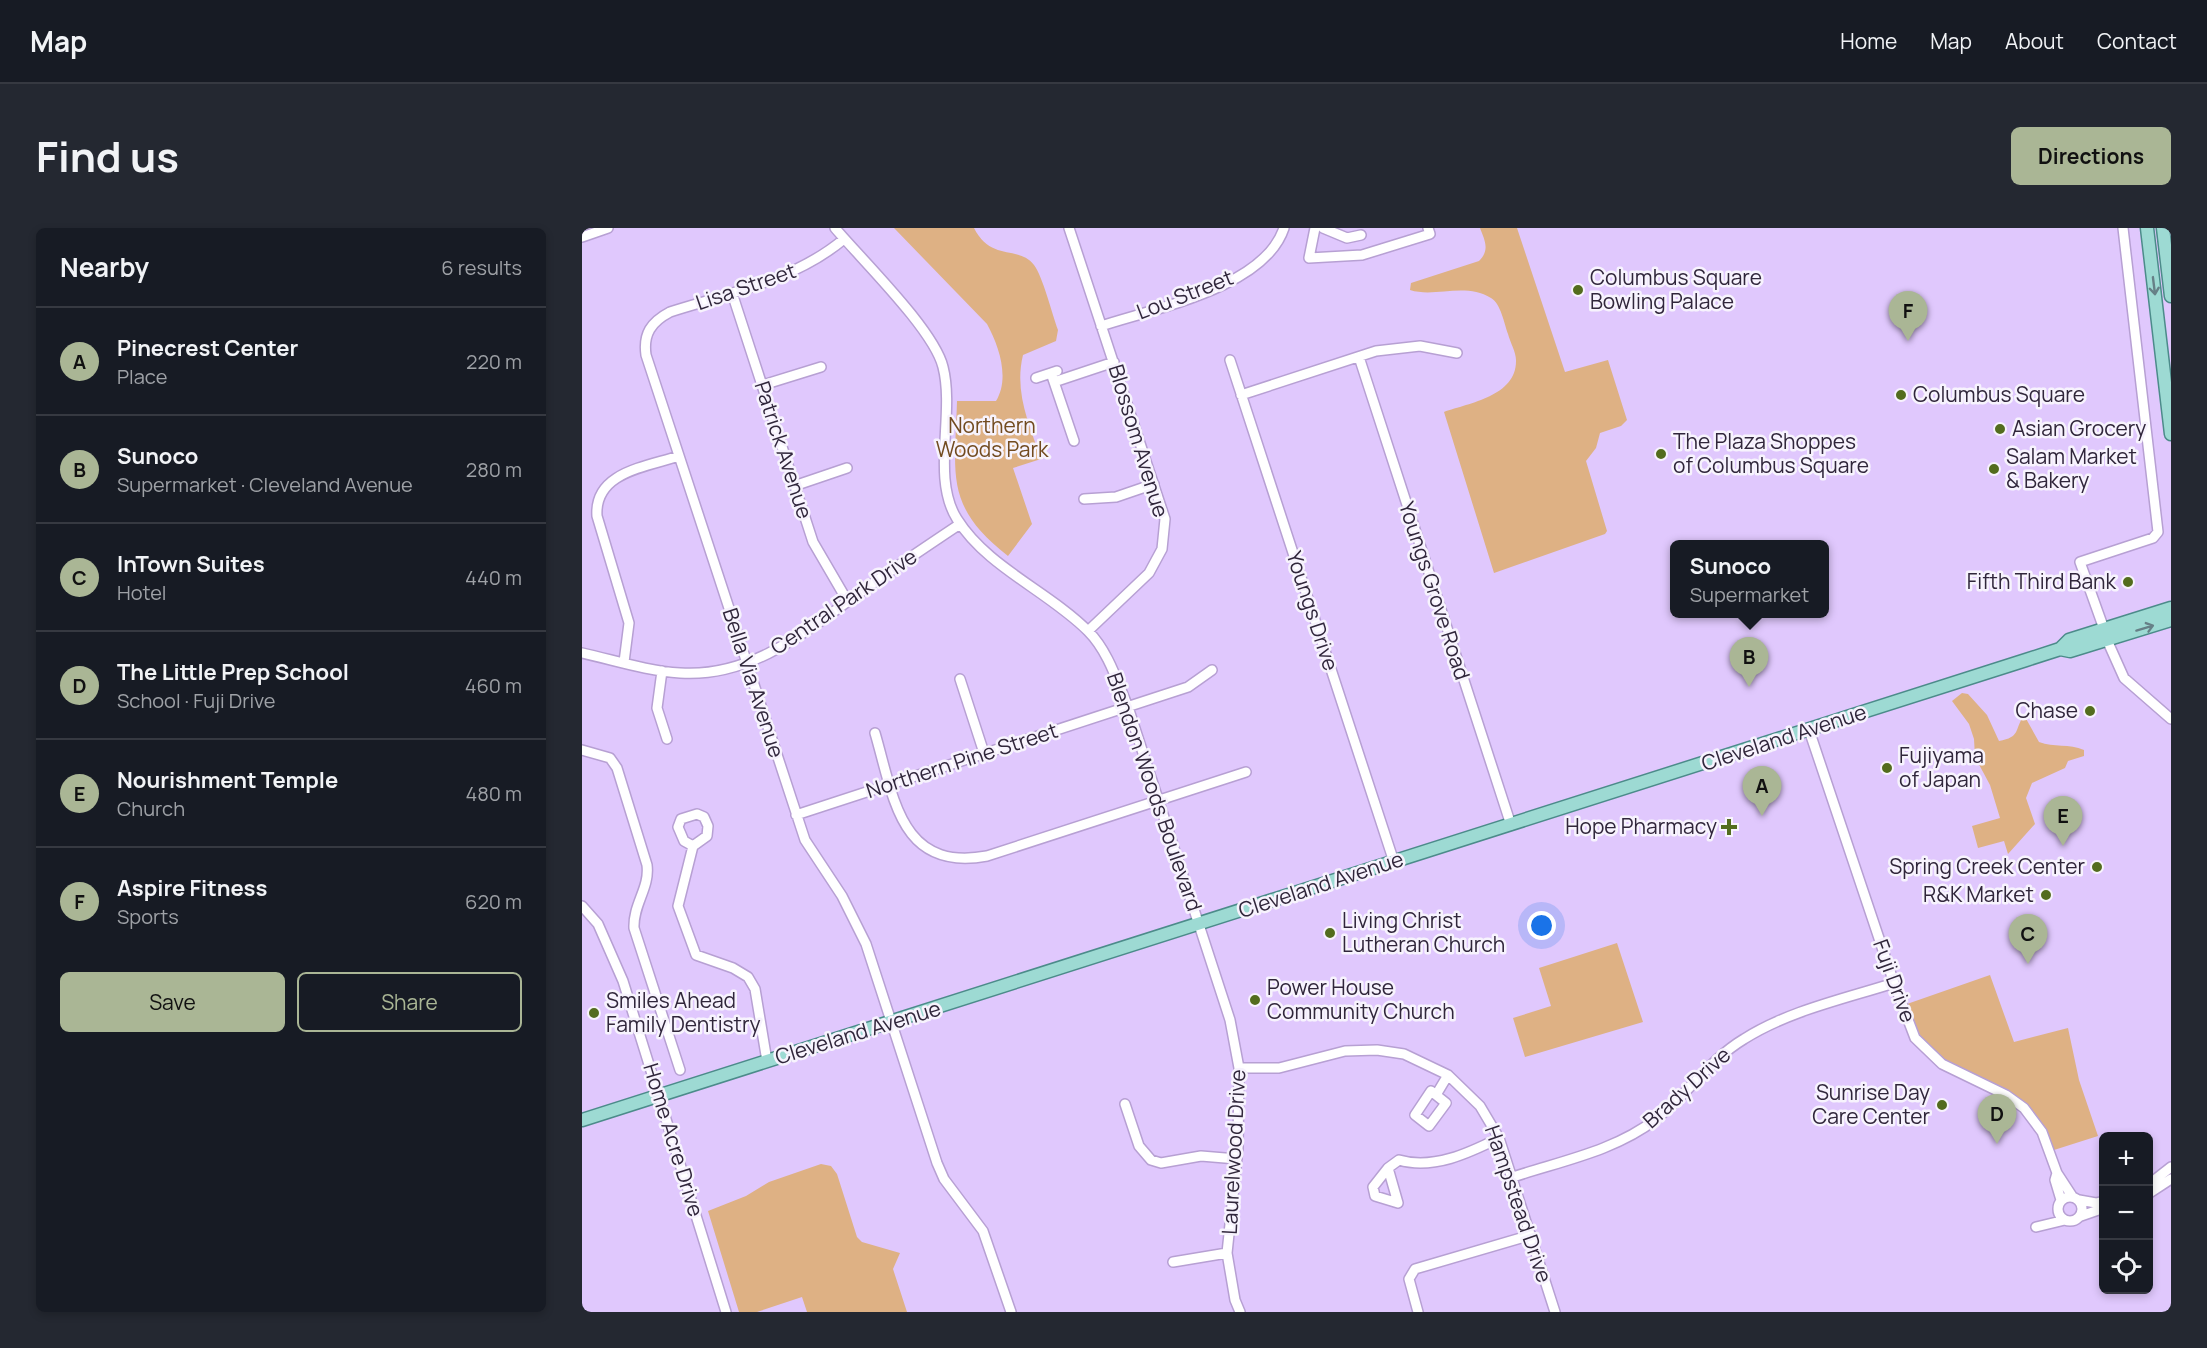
<!DOCTYPE html>
<meta charset="utf-8">
<style>
body{margin:0;font-family:Manrope,sans-serif;background:#242831;color:#f1f3f6}
.controls{position:absolute;right:18px;bottom:18px;display:grid;overflow:hidden;border-radius:9px;box-shadow:0 3px 9px #0003}
.controls button{width:54px;height:54px;display:grid;place-items:center;padding:0;border:0;border-bottom:2px solid #363941;background:#171b24;color:#f1f3f6;font:30px sans-serif}
.you{position:absolute;left:960px;top:698px;width:21px;height:21px;margin:-15px;border:4px solid #fff;border-radius:50%;background:#1a73e8;box-shadow:0 0 0 9px #1a73e833}
.badge{display:grid;place-items:center;width:39px;height:39px;border-radius:50%;background:#aab695;color:#111;font-size:20px;font-weight:700}
.pin{position:absolute;translate:-50% -50px;filter:drop-shadow(0 2px 3px #0008)}
.pin::after{content:'';position:absolute;top:32px;width:21px;height:18px;background:inherit;clip-path:polygon(0 0,100% 0,50% 100%)}
.popup{position:absolute;left:1088px;top:312px;width:159px;height:78px;box-sizing:border-box;display:grid;place-content:center;border-radius:9px;background:#171b24;filter:drop-shadow(0 2px 4px #0005);font-size:20px;white-space:nowrap;color:#9ea1a6}
.popup b{font-size:22px;color:#f1f3f6}
.popup::after{content:'';position:absolute;left:50%;top:100%;margin-left:-12px;border:12px solid transparent;border-top-color:#171b24}
.list{margin:0;padding:0;list-style:none}
h2{display:flex;justify-content:space-between;align-items:center;height:78px;margin:0;padding:0 24px;font-size:26px}
h2 small{font-size:20px;font-weight:400;color:#9ea1a6}
.list li{display:grid;grid-template-columns:39px 1fr auto;gap:18px;align-items:center;box-sizing:border-box;height:108px;padding:0 24px;border-top:2px solid #363941}
.list b{display:block;font-size:22px;white-space:nowrap}
.list p{margin:0;font-size:20px;white-space:nowrap;color:#9ea1a6}
.list em{font-size:20px;font-style:normal;color:#9ea1a6}
.actions{display:flex;gap:12px;padding:18px 24px}
.actions a{flex:1;padding:14px 0;border:2px solid #aab695;border-radius:9px;text-align:center;font-size:21px;color:#aab695}
.actions .main{background:#aab695;color:#111}
.icon{flex:none;width:33px;height:33px;fill:none;stroke:currentColor;stroke-width:2;stroke-linecap:round;stroke-linejoin:round}
.map{position:relative;flex:none;width:1589px;height:1084px;overflow:hidden;border-radius:9px}
header{display:flex;align-items:center;gap:36px;box-sizing:border-box;height:84px;padding:0 30px;background:#171b24;border-bottom:2px solid #363941}
header strong{font-size:28px}
nav{display:flex;gap:33px;margin-inline-start:auto;font-size:21px}
.intro{display:flex;align-items:center;justify-content:space-between;box-sizing:border-box;height:144px;padding:0 36px}
h1{margin:0;font-size:42px}
.button{padding:15px 27px;border-radius:9px;background:#aab695;color:#111;font-size:21px;font-weight:700}
main{display:flex;gap:36px;padding:0 36px}
aside{flex:1;background:#171b24;border-radius:9px;box-shadow:0 3px 9px #0003}
.map>svg:first-child{display:block}
.green{fill:#deb184}
.lines{fill:none;stroke-linecap:round;stroke-linejoin:round}
.minor-casing{stroke:#b7a0d3;stroke-width:12}
.major-casing{stroke:#4c8b8a;stroke-width:15}
.minor{stroke:#fff;stroke-width:9}
.major{stroke:#9ddad3;stroke-width:12}
.oneway{stroke:#668087}
.poi-dot{fill:#536c1e;stroke:#f7f3fd;stroke-width:2}
.labels{text-anchor:middle;stroke-width:5;stroke-linejoin:round;paint-order:stroke}
.poi-label{font-size:21px;fill:#30263b;stroke:#f7f3fd;text-anchor:start}
.street-label{font-size:21px;fill:#30263b;stroke:#f7f3fd}
.park-label{font-size:21px;fill:#724b20;stroke:#f7f3fd}
</style>
<header>
<strong>Map</strong>
<nav><a>Home</a><a>Map</a><a>About</a><a>Contact</a></nav>
</header>
<div class="intro"><h1>Find us</h1><a class="button">Directions</a></div>
<main>
<aside>
<h2>Nearby<small>6 results</small></h2>
<ul class="list">
<li><span class="badge">A</span><div><b>Pinecrest Center</b><p>Place</p></div><em>220 m</em></li>
<li><span class="badge">B</span><div><b>Sunoco</b><p>Supermarket · Cleveland Avenue</p></div><em>280 m</em></li>
<li><span class="badge">C</span><div><b>InTown Suites</b><p>Hotel</p></div><em>440 m</em></li>
<li><span class="badge">D</span><div><b>The Little Prep School</b><p>School · Fuji Drive</p></div><em>460 m</em></li>
<li><span class="badge">E</span><div><b>Nourishment Temple</b><p>Church</p></div><em>480 m</em></li>
<li><span class="badge">F</span><div><b>Aspire Fitness</b><p>Sports</p></div><em>620 m</em></li>
</ul>
<div class="actions"><a class="main">Save</a><a>Share</a></div>
</aside>
<div class="map">
<svg width="1589" height="1084" viewBox="0 0 1589 1084">
<rect width="100%" height="100%" fill="#e0c8fd"/>
<path class="green" d="M 312,0 L 392,0 C 409,34 437,17 452,37 C 461,49 470,86 476,102 L 474,113 L 441,127 C 432,164 447,196 459,231 L 431,240 L 450,296 L 426,328 C 362,278 373,247 375,173 L 414,173 C 428,150 417,118 405,96 Z
M 898,0 L 935,0 L 983,144 L 1026,132 L 1045,192 L 1039,198 L 1018,205 L 1014,220 L 1004,233 L 1025,303 L 1023,306 L 912,345 L 862,184 C 888,175 935,168 934,132 C 934,124 928,114 926,106 C 922,95 919,76 909,70 C 883,54 853,70 828,62 L 829,55 L 897,33 C 908,22 903,13 898,0 Z
M 1380,465 L 1386,466 L 1405,487 L 1417,513 C 1439,509 1432,502 1442,487 L 1457,514 C 1472,520 1487,515 1502,522 L 1502,528 L 1486,533 L 1483,540 L 1450,555 L 1444,570 L 1453,596 L 1426,626 L 1422,613 L 1396,620 L 1390,598 L 1418,590 L 1408,557 L 1393,529 L 1392,511 L 1387,496 L 1370,473 Z
M 1035,715 L 1061,794 L 943,829 L 931,790 L 969,778 L 957,740 Z
M 1408,747 L 1432,814 L 1486,800 L 1497,852 L 1516,908 L 1472,922 C 1446,839 1370,862 1337,806 C 1331,797 1328,786 1325,776 Z
M 239,936 L 249,938 L 255,946 L 275,1009 L 280,1014 L 318,1025 L 311,1041 L 325,1084 L 225,1084 L 220,1069 L 175,1084 L 157,1084 L 126,983 L 164,968 L 187,954 Z"/>
<g class="lines">
<g class="minor-casing">
<path id="minor" d="M 253,0 C 280,32 352,102 361,139 C 373,186 349,250 375,291 C 405,339 466,363 506,403 C 526,423 535,453 546,479 L 648,792 L 657,840 L 656,920 L 645,1025 L 653,1072 L 658,1084
M 487,0 L 583,291 L 580,321 L 567,345 L 506,403
M 733,0 L 727,30 L 780,27 L 848,6 L 846,0
M 741,0 L 765,10 L 779,7
M 0,9 L 26,0
M 262,11 C 213,52 148,65 88,84 C 69,94 61,106 64,127 L 223,612 L 260,668 L 284,716 L 355,935 L 362,951 L 401,1003 L 429,1084
M 150,65 L 231,314 L 266,374
M 519,98 C 573,80 682,60 702,0
M 777,129 L 929,597
M 648,132 L 812,634
M 469,145 L 492,213
M 454,150 L 475,143
M 472,154 L 532,134
M 181,157 L 239,139
M 659,167 L 794,123 L 838,118 L 875,125
M 212,258 L 265,240
M 502,271 L 534,269 L 572,256
M 1522,401 L 1498,334 L 1571,310 L 1576,304 L 1541,0
M 1525,412 L 1542,450 L 1589,491
M 0,425 C 32,432 65,443 98,445 C 170,450 226,402 280,363 C 312,340 345,318 378,296
M 42,434 L 47,395 L 15,288 C 12,244 64,239 97,228
M 80,443 L 75,480 L 85,511
M 378,451 L 402,525
M 1227,502 L 1312,755 L 1333,810 L 1360,836 L 1424,867 L 1442,880 L 1460,904 L 1475,945 L 1490,968
M 293,505 C 312,570 318,644 405,628 L 664,544
M 0,522 L 28,530 L 35,540 L 65,637 C 68,660 51,676 52,700 L 98,842
M 214,587 L 606,459 L 630,442
M 111,618 L 102,613 L 96,599 L 99,591 L 115,586 L 122,589 L 126,598 L 125,608 L 111,618 L 96,678 L 114,727 L 151,740 L 166,749 L 173,761 L 185,833
M 0,678 L 16,696 L 41,753 L 144,1084
M 57,801 L 82,794
M 657,840 L 697,840 L 763,823 L 795,822 L 822,826 L 866,847 L 898,878 L 917,910 L 973,1084
M 849,863 L 864,875 L 847,898 L 833,887 Z
M 854,867 L 866,847
M 543,876 L 557,918 L 569,932 L 579,935 L 619,928 L 655,931
M 806,940 L 817,932 C 851,942 887,925 917,910
M 806,940 L 816,975 L 793,968 L 791,959 Z
M 1475,945 L 1473,952 L 1479,972
M 931,949 C 979,933 1033,923 1074,891 C 1106,866 1127,832 1162,811 C 1206,783 1262,771 1312,755
M 1566,957 L 1589,939
M 1566,966 L 1589,951
M1476 981a12 12 0 1 1 24 0a12 12 0 1 1-24 0Z
M 1497,972 L 1514,975 L 1522,973
M 1499,988 L 1522,980
M 1454,999 L 1483,992
M 591,1034 L 645,1025
M 836,1084 L 827,1051 L 833,1041 L 949,1007"/>
</g>
<g class="major-casing">
<path id="major" d="M 1565,0 L 1589,206
M 1581,0 L 1589,68
M 1478,421 L 1488,423 L 1589,392
M 0,892 L 1444,432 L 1478,421 L 1487,412 L 1589,380"/>
</g>
<use href="#minor" class="minor"/>
<use href="#major" class="major"/>
</g>
<defs><path id="oneway-shaft" d="M-6 0H5M1.5-3L5.5 0L1.5 3" fill="none" stroke-width="1.6" stroke-linecap="round" stroke-linejoin="round" transform="scale(1.5)"/></defs>
<g class="oneway">
<use href="#oneway-shaft" transform="translate(1572 58) rotate(83)"/>
<use href="#oneway-shaft" transform="translate(1563 400) rotate(-17)"/>
</g>
<g class="poi-dot">
<circle cx="996" cy="62" r="6"/>
<circle cx="1319" cy="167" r="6"/>
<circle cx="1418" cy="201" r="6"/>
<circle cx="1079" cy="226" r="6"/>
<circle cx="1412" cy="241" r="6"/>
<circle cx="1546" cy="354" r="6"/>
<circle cx="1508" cy="483" r="6"/>
<circle cx="1305" cy="540" r="6"/>
<path d="M1144 590h6v6h6v6h-6v6h-6v-6h-6v-6h6z"/>
<circle cx="1515" cy="639" r="6"/>
<circle cx="1464" cy="667" r="6"/>
<circle cx="748" cy="705" r="6"/>
<circle cx="673" cy="772" r="6"/>
<circle cx="12" cy="785" r="6"/>
<circle cx="1360" cy="877" r="6"/>
</g>
<g class="labels">
<g class="poi-label">
<text x="1008" y="57">Columbus Square<tspan x="1008" dy="24">Bowling Palace</tspan></text>
<text x="1331" y="174">Columbus Square</text>
<text x="1430" y="208">Asian Grocery</text>
<text x="1091" y="221">The Plaza Shoppes<tspan x="1091" dy="24">of Columbus Square</tspan></text>
<text x="1424" y="236">Salam Market<tspan x="1424" dy="24">&amp; Bakery</tspan></text>
<text x="1534" y="361" text-anchor="end">Fifth Third Bank</text>
<text x="1496" y="490" text-anchor="end">Chase</text>
<text x="1317" y="535">Fujiyama<tspan x="1317" dy="24">of Japan</tspan></text>
<text x="1135" y="606" text-anchor="end">Hope Pharmacy</text>
<text x="1503" y="646" text-anchor="end">Spring Creek Center</text>
<text x="1452" y="674" text-anchor="end">R&amp;K Market</text>
<text x="760" y="700">Living Christ<tspan x="760" dy="24">Lutheran Church</tspan></text>
<text x="685" y="767">Power House<tspan x="685" dy="24">Community Church</tspan></text>
<text x="24" y="780">Smiles Ahead<tspan x="24" dy="24">Family Dentistry</tspan></text>
<text x="1348" y="872" text-anchor="end">Sunrise Day<tspan x="1348" dy="24">Care Center</tspan></text>
</g>
<g class="street-label">
<text transform="translate(164 59) rotate(-19)" y="7">Lisa Street</text>
<text transform="translate(603 67) rotate(-21)" y="7">Lou Street</text>
<text transform="translate(556 213) rotate(73)" y="7">Blossom Avenue</text>
<text transform="translate(201 222) rotate(72)" y="7">Patrick Avenue</text>
<text transform="translate(852 363) rotate(72)" y="7">Youngs Grove Road</text>
<text transform="translate(262 374) rotate(-34)" y="7">Central Park Drive</text>
<text transform="translate(730 383) rotate(72)" y="7">Youngs Drive</text>
<text transform="translate(171 455) rotate(72)" y="7">Bella Via Avenue</text>
<text transform="translate(1202 510) rotate(-18)" y="7">Cleveland Avenue</text>
<text transform="translate(380 533) rotate(-18)" y="7">Northern Pine Street</text>
<text transform="translate(572 564) rotate(71)" y="7">Blendon Woods Boulevard</text>
<text transform="translate(739 657) rotate(-18)" y="7">Cleveland Avenue</text>
<text transform="translate(1312 753) rotate(70)" y="7">Fuji Drive</text>
<text transform="translate(276 805) rotate(-17)" y="7">Cleveland Avenue</text>
<text transform="translate(1105 860) rotate(-42)" y="7">Brady Drive</text>
<text transform="translate(91 912) rotate(73)" y="7">Home Acre Drive</text>
<text transform="translate(652 924) rotate(-87)" y="7">Laurelwood Drive</text>
<text transform="translate(936 976) rotate(71)" y="7">Hampstead Drive</text>
</g>
<g class="park-label">
<text x="410" y="205">Northern<tspan x="410" dy="24">Woods Park</tspan></text>
</g>
</g>
</svg>
<div class="controls">
<button>+</button>
<button>−</button>
<button><svg class="icon" aria-label="locate" viewBox="0 0 24 24"><circle cx="12" cy="12" r="6"/><path d="M12 2v4M12 18v4M2 12h4M18 12h4"/></svg></button>
</div>
<div class="you"></div>
<div class="pin badge" style="left:1180px;top:588px">A</div>
<div class="pin badge" style="left:1167px;top:459px">B</div>
<div class="popup"><b>Sunoco</b>Supermarket</div>
<div class="pin badge" style="left:1446px;top:736px">C</div>
<div class="pin badge" style="left:1415px;top:916px">D</div>
<div class="pin badge" style="left:1481px;top:618px">E</div>
<div class="pin badge" style="left:1326px;top:113px">F</div>
</div>
</main>
